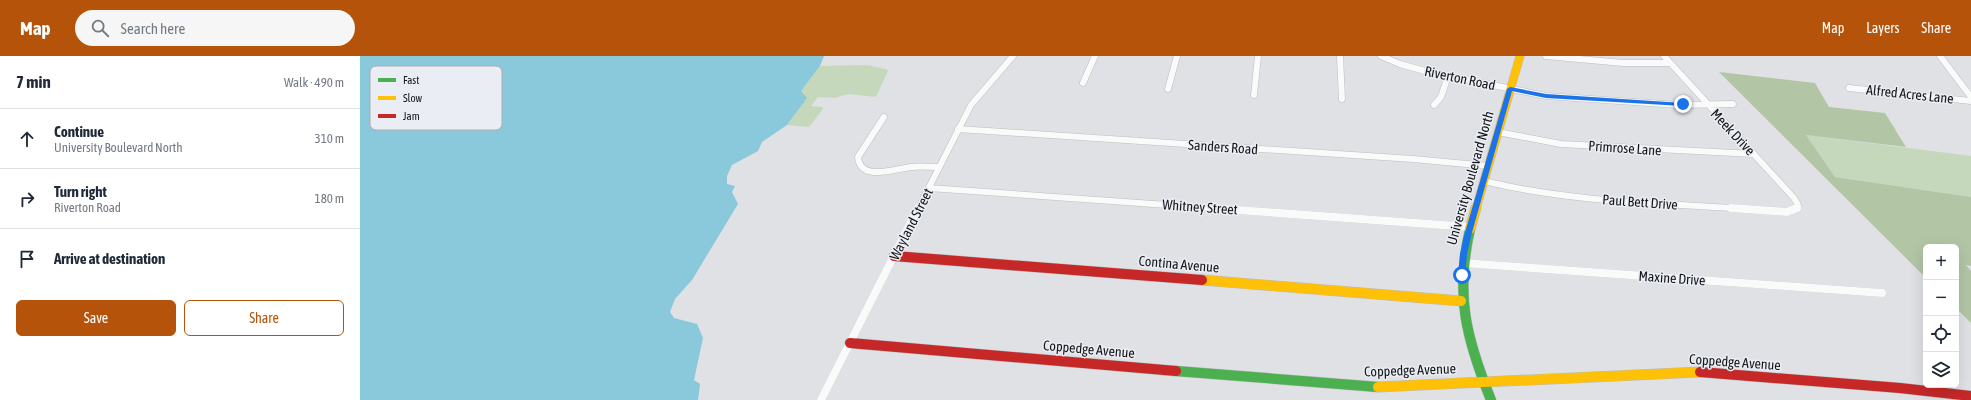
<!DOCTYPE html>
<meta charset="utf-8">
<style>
body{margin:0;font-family:"Asap Condensed",sans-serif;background:#f6f6f7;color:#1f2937}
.controls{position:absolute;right:12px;bottom:12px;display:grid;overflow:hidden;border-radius:6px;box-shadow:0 4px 16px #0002}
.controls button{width:36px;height:36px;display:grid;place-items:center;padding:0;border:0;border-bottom:1px solid #e0e1e3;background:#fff;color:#1f2937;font:20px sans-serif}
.stop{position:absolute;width:12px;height:12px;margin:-9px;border:3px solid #1a73e8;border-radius:50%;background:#fff}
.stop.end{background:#1a73e8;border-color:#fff;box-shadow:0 1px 4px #0008}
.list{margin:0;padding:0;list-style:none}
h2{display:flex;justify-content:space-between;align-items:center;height:52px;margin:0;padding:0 16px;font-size:17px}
h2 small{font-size:13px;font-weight:400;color:#747a83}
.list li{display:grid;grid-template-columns:26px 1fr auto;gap:12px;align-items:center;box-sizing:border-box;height:60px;padding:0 16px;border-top:1px solid #e0e1e3}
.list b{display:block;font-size:15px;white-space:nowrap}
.list p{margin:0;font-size:13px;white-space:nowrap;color:#747a83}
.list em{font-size:13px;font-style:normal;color:#747a83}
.actions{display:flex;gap:8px;padding:12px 16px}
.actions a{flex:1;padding:9px 0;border:1px solid #b45309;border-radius:6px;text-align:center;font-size:14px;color:#b45309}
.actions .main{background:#b45309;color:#fff}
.icon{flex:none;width:22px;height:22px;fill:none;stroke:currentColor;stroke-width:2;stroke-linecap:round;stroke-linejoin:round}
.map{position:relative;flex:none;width:1611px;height:344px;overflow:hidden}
header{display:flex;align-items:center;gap:24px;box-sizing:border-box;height:56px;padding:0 20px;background:#b45309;color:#fff}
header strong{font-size:19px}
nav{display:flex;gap:22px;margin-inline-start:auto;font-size:14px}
.search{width:280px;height:36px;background:#f6f6f7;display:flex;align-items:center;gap:10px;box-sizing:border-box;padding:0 14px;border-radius:22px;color:#747a83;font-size:15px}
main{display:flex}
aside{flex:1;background:#fff}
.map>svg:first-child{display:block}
.green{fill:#c6d8bc}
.forest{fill:#b2c6a6}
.water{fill:#8ac8dc}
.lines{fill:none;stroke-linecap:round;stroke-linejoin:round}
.street-far1-casing{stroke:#bcbec0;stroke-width:7}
.street-casing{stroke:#bcbec0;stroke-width:8}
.fast-casing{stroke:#bcbec0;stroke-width:11}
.slow-far1-casing{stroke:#bcbec0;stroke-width:9}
.slow-casing{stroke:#bcbec0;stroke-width:11}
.jam-casing{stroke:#bcbec0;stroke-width:11}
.street-far1{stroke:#fafafb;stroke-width:6}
.street{stroke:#fafafb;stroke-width:8}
.fast{stroke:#4caf50;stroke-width:10}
.slow-far1{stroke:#ffc107;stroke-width:8}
.slow{stroke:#ffc107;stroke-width:10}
.jam{stroke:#c62828;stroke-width:10}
.route{fill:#1a73e8}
.labels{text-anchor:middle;stroke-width:3;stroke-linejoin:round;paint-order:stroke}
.street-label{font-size:14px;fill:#151618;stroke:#eaeef4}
.key{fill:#eaeef4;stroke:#aaadb2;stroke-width:1}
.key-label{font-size:11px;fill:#151618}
</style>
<header>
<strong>Map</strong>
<div class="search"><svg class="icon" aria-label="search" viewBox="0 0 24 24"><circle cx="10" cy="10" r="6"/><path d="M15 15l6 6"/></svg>Search here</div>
<nav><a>Map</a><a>Layers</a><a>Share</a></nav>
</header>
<main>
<aside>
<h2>7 min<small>Walk · 490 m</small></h2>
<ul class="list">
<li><svg class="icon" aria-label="ahead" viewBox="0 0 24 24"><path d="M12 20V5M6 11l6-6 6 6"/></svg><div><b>Continue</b><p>University Boulevard North</p></div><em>310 m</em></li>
<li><svg class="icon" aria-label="right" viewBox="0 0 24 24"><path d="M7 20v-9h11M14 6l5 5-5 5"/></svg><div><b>Turn right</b><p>Riverton Road</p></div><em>180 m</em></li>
<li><svg class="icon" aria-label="arrive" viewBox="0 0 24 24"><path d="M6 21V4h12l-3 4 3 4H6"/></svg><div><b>Arrive at destination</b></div></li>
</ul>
<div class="actions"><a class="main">Save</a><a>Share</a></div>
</aside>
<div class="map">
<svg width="1611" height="344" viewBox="0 0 1611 344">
<rect width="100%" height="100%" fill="#dfe1e5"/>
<path class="green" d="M 507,9 L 526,13 L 528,15 L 516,41 L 488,38 L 475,42 L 458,41 L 451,50 L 462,51 L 463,53 L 449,71 L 427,69 L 436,57 L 441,35 L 460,10 Z
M 1446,79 L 1611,100 L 1611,141 L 1475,121 Z"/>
<path class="forest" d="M 1359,16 L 1455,27 L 1469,51 L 1525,57 L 1546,91 L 1446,79 L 1475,121 L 1611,141 L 1611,210 L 1606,209 L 1611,215 L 1611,267 L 1596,252 L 1596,191 L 1566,191 L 1566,222 Z"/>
<path class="water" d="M 0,0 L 464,0 L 460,10 L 441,35 L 447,42 L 427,69 L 402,86 L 398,95 L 372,109 L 367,120 L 367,128 L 375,130 L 372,136 L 378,148 L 332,224 L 315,243 L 310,256 L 314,262 L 337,268 L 343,282 L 334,324 L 340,328 L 338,344 L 0,344 Z"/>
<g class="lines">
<g class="street-far1-casing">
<path id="street-far1" d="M 980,0 L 982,43
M 1021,0 L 1040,8 L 1065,15 L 1186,40 L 1319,49 L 1373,48
M 1186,0 L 1263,7 L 1310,7
M 1304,0 L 1434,142 L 1438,149 L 1436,153
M 1580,0 L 1611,41
M 723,27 L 735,0
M 1489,32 L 1611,45
M 808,33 L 817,0
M 894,39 L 898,0
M 1074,49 L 1081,41 L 1088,20
M 524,61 L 498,101 C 500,126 535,113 551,111 C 560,110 570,111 579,111
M 598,73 L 1053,103 L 1128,110
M 1138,76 L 1201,88 L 1394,98
M 1124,125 C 1210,146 1298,147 1386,153
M 569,132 L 864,153
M 558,153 L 611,49 L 653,0"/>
</g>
<g class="street-casing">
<path id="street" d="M 850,152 L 1110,171
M 1371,152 L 1427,156 L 1437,152
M 1103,207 L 1522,237
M 461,344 L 558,152"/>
</g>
<g class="fast-casing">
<path id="fast" d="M 1110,173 C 1095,239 1106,282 1131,344
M 816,315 L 1018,331"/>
</g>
<g class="slow-far1-casing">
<path id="slow-far1" d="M 1116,153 L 1160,0"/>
</g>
<g class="slow-casing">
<path id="slow" d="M 1110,173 L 1116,152
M 842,224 L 1101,245
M 1018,331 L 1340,316"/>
</g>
<g class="jam-casing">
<path id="jam" d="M 534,200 L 842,224
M 490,287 L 816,315
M 1340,316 L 1540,332 L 1611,340"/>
</g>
<use href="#street-far1" class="street-far1"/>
<use href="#street" class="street"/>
<use href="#fast" class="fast"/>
<use href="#slow-far1" class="slow-far1"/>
<use href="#slow" class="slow"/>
<use href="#jam" class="jam"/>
</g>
<path class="route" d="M 1150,31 L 1186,38 L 1323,47 L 1326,48 L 1323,50 L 1186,42 L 1152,35 L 1111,180 L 1107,198 L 1105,219 L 1102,222 L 1098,219 L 1100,198 L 1104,180 L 1147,33 Z"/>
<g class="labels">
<g class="street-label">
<text transform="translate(1100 22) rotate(12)" y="5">Riverton Road</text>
<text transform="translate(1550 38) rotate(6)" y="5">Alfred Acres Lane</text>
<text transform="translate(1373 76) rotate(47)" y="5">Meek Drive</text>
<text transform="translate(863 91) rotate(4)" y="5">Sanders Road</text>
<text transform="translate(1265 92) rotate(4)" y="5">Primrose Lane</text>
<text transform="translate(1110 122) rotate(-74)" y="5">University Boulevard North</text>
<text transform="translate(1280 146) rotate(4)" y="5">Paul Bett Drive</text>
<text transform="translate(840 151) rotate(4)" y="5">Whitney Street</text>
<text transform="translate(551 168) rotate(-63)" y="5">Wayland Street</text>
<text transform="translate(819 208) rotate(5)" y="5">Contina Avenue</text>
<text transform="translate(1312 222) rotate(4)" y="5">Maxine Drive</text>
<text transform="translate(729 293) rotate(5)" y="5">Coppedge Avenue</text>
<text transform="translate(1375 306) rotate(4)" y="5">Coppedge Avenue</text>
<text transform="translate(1050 314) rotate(-2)" y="5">Coppedge Avenue</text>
</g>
</g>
<rect x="10" y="10" width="132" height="64" rx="6" class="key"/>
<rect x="18" y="22" width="18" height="4" fill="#4caf50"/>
<rect x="18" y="40" width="18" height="4" fill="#ffc107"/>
<rect x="18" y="58" width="18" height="4" fill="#c62828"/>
<g class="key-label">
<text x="43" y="28">Fast</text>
<text x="43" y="46">Slow</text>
<text x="43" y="64">Jam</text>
</g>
</svg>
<div class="controls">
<button>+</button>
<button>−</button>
<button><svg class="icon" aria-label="locate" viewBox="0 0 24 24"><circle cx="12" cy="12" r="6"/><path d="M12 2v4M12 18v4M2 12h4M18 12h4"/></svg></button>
<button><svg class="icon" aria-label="layers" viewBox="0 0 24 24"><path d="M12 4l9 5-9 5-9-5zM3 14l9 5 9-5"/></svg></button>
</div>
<div class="stop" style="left:1102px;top:219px"></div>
<div class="stop end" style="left:1323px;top:48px"></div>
</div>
</main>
